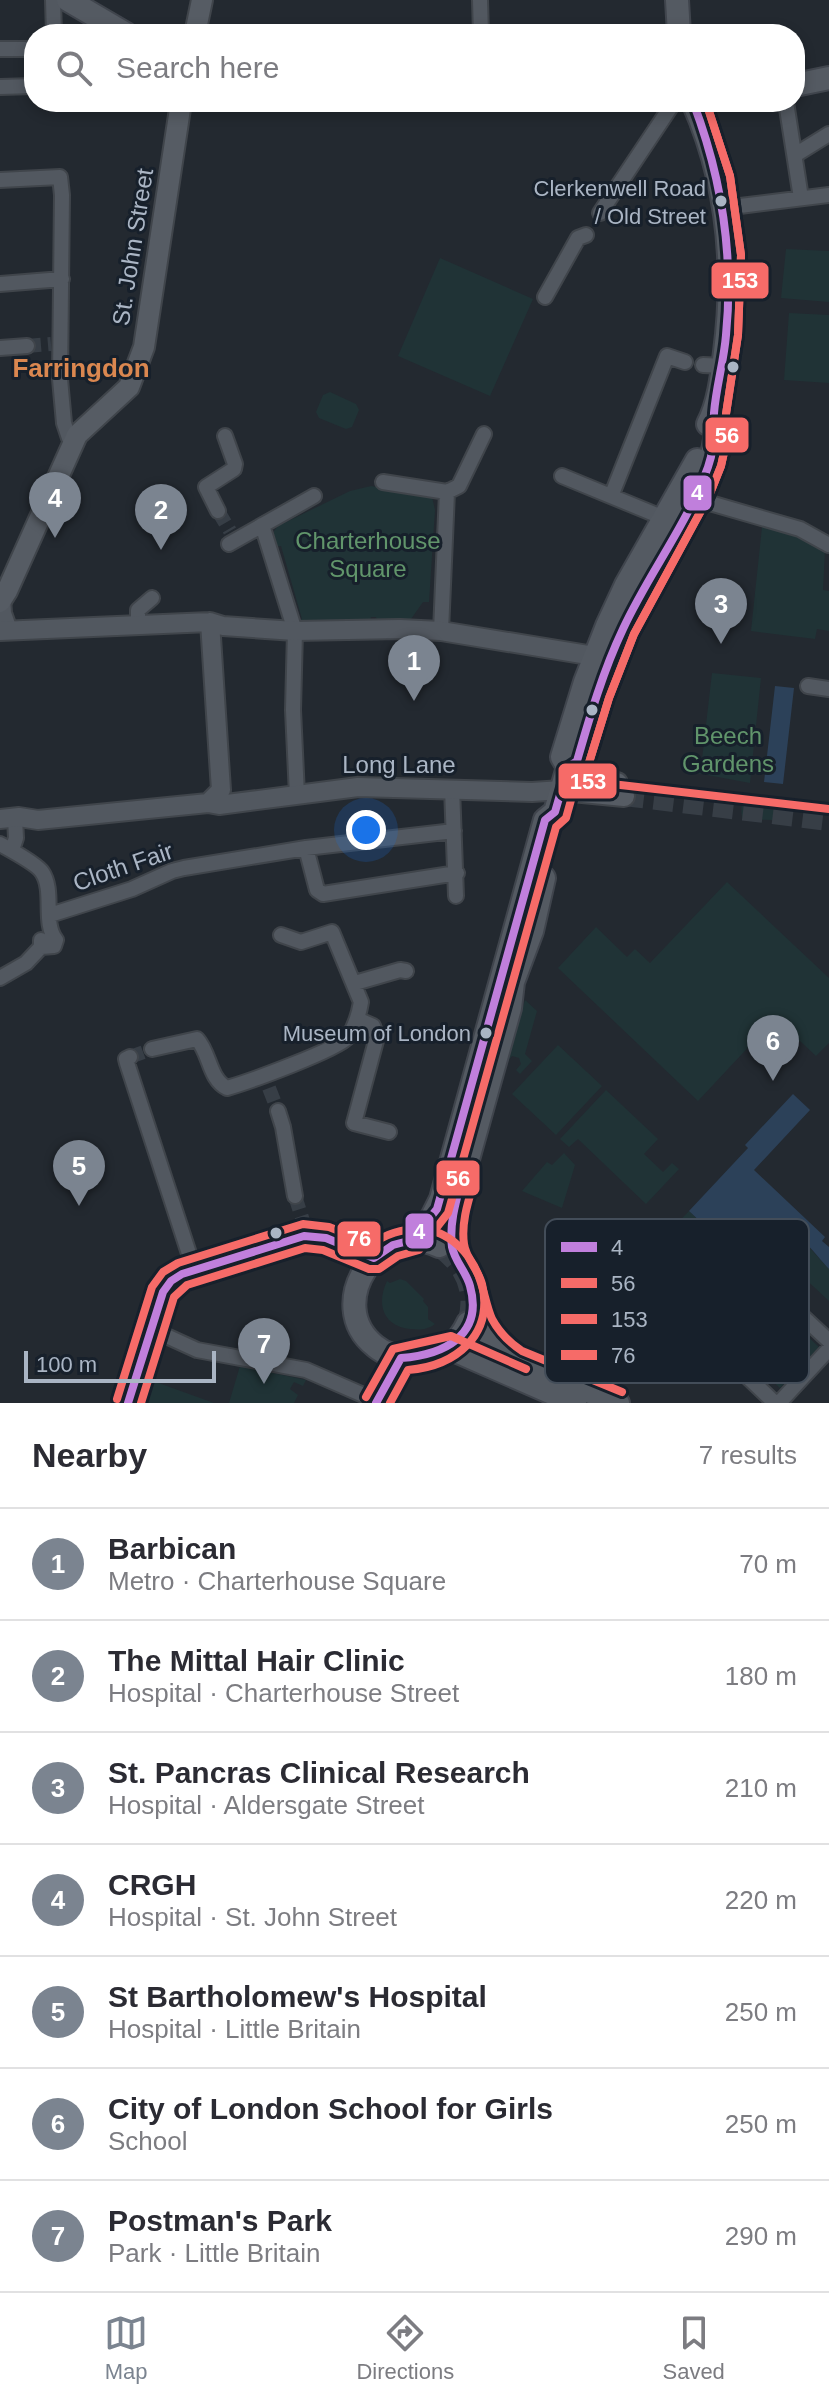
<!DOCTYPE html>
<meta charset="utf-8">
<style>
body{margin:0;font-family:Arial,sans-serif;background:#f7f7f7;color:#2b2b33}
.scale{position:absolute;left:24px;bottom:20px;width:192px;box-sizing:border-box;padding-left:8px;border:4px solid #aab5c4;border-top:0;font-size:22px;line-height:28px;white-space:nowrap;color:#aab5c4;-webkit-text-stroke:6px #17202b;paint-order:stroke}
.you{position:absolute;left:366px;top:830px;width:28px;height:28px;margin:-20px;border:6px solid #fff;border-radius:50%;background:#1a73e8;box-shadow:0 0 0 12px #1a73e833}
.badge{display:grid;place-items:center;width:52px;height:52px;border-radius:50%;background:#7b8490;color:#fff;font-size:26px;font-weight:700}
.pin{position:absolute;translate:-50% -66px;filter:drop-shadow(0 2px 4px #0008)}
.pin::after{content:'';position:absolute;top:42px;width:28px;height:24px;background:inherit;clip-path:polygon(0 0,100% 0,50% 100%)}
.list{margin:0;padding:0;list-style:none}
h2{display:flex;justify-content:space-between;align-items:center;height:104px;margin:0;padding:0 32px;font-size:34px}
h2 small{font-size:26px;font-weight:400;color:#7c7c81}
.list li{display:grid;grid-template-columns:52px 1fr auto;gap:24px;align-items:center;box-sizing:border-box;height:112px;padding:0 32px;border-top:2px solid #e1e1e2}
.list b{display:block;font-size:30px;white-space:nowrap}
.list p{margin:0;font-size:26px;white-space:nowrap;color:#7c7c81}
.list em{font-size:26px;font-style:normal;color:#7c7c81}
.icon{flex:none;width:44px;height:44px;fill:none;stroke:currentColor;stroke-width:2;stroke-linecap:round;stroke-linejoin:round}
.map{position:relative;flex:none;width:829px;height:1403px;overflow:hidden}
.search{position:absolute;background:#fff;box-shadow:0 4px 12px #0003;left:24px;right:24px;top:24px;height:88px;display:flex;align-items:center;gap:20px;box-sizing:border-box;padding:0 28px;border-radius:32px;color:#7c7c81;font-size:30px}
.sheet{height:888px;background:#fff}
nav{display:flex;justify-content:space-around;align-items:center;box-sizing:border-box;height:112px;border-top:2px solid #e1e1e2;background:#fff;font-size:22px;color:#7c7c81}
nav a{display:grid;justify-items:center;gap:4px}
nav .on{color:#7b8490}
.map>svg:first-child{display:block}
.green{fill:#203336}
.water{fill:#2c4159}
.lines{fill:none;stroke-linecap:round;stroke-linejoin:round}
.minor-tunnel{stroke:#373e46;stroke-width:14;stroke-dasharray:14 7;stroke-linecap:butt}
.secondary-tunnel{stroke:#373e46;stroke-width:20;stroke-dasharray:20 10;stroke-linecap:butt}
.primary-tunnel{stroke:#373e46;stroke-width:22;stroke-dasharray:22 11;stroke-linecap:butt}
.minor-casing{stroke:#40454b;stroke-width:18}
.tertiary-casing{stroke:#40454b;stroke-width:22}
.secondary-casing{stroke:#40454b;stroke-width:24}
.primary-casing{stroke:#40454d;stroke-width:26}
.minor{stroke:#525860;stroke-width:14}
.tertiary{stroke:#525860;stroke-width:18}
.secondary{stroke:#565c64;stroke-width:20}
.primary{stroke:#545a62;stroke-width:22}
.bus-1-casing{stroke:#17202b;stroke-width:14}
.bus-2-casing{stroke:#17202b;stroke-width:14}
.bus-3-casing{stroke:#17202b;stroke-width:14}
.bus-4-casing{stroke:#17202b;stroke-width:14}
.bus-1{stroke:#c07fdc;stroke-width:8}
.bus-2{stroke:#f66b68;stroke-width:8}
.bus-3{stroke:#f66b68;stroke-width:8}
.bus-4{stroke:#f66b68;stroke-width:8}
.bus-dot{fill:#aab5c4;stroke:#17202b;stroke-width:3}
.labels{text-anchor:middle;stroke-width:6;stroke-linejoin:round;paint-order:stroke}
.bus-label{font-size:22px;fill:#aab5c4;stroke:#17202b;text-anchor:end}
.street-label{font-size:24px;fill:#aab5c4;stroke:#17202b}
.park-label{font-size:24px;fill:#61956b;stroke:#17202b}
.neighbourhood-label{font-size:26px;font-weight:bold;fill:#da8750;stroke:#17202b}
.key{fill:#17202b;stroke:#434d59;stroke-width:2}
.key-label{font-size:22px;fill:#aab5c4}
.line-badge{stroke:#17202b;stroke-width:3}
.badge-label{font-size:22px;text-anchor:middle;font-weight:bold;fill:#fff}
</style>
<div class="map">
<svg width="829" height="1403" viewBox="0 0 829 1403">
<rect width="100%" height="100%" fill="#232930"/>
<path class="green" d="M 786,249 L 829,251 L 829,302 L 781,298 Z
M 440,258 L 533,299 L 490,396 L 398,356 Z
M 789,313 L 829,315 L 829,383 L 784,380 Z
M 330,392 L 356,404 L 359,410 L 352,427 L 346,429 L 319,418 L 316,412 L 323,395 Z
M 371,486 L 432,497 L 435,510 L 429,602 L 423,602 L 411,619 L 377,621 L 376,617 L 371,617 L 370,621 L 298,625 L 297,621 L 302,619 L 281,546 L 274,547 L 274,531 L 278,526 L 350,491 Z
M 762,527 L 796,534 L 825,550 L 823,590 L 829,591 L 829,631 L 817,629 L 815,639 L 751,631 Z
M 712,673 L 761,678 L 750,783 L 691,772 L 691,760 L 702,759 Z
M 747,795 L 774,799 L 776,803 L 773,820 L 743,819 C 740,813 741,799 747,795 Z
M 727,882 L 829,978 L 829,1043 L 816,1056 L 800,1041 L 796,1044 L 772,1022 L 698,1101 L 558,968 L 596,927 L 627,957 L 635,949 L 650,963 Z
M 525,1000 L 537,1011 L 525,1054 L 532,1061 L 520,1074 L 516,1070 L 521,1064 L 519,1058 L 512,1056 L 507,1062 Z
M 558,1045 L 602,1086 L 556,1135 L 512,1094 Z
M 606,1090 L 658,1139 L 644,1154 L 663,1172 L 672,1163 L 679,1169 L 646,1204 L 578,1139 L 569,1147 L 560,1139 Z
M 564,1153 L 575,1165 L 562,1208 L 522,1191 L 547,1162 L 552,1165 Z
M 689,1211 L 721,1242 L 731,1232 L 744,1245 L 757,1233 L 774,1222 L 794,1231 L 829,1269 L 829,1301 L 770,1246 L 735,1282 L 731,1279 L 688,1327 L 718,1356 L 695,1381 L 687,1383 L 671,1377 L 662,1366 L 653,1363 L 618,1365 L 599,1352 L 675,1273 L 649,1247 L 664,1231 L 667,1234 Z
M 400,1279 L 406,1281 L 424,1299 L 423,1301 L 428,1307 L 428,1319 L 435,1324 C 427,1330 420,1330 410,1329 C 383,1326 376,1304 387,1281 L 390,1283 Z
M 791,1321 L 819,1347 L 780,1388 L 753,1363 Z
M 240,1366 L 306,1380 L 303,1386 L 294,1382 L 290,1389 L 298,1395 L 294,1403 L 229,1403 Z
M 153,1381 L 214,1403 L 146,1403 Z"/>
<path class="water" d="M 775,686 L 794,688 L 783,784 L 764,782 Z
M 793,1094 L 810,1110 L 754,1170 L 825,1237 L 822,1241 L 829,1247 L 829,1269 C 816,1255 793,1224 775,1222 C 768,1222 750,1239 744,1245 L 731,1233 L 722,1242 L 689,1211 L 748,1148 L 745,1145 Z"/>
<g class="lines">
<path class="minor-tunnel" d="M 27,346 L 51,344
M 218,511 L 230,531
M 130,1057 L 152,1049
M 269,1088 L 278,1111
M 295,1196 L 304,1224 L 304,1236"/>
<path class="secondary-tunnel" d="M 624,796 L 829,821"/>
<path class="primary-tunnel" d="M 291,1239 L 316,1235 L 353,1251
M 439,1246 C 466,1264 478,1292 468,1323"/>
<g class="minor-casing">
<path id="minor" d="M 53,0 L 54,34
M 480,0 L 481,34
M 0,49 L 34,49
M 0,87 L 34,86
M 786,102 L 801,198
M 795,155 L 829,134
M 0,180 L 60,177 L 62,195 L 60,379 L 64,423 L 69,438 L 74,441
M 724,208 L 829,195
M 600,213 L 674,102
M 0,284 L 62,279
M 545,297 L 578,238 L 586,235
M 0,348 L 27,346
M 703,365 L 724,366
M 562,476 L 664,518
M 383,482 L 447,492
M 447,492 L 459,486 L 484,434
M 692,493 L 710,503 L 800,529 L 829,545
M 612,494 L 667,356 L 685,362
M 218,511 L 206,487 L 234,469 L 235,464 L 225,436
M 262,525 L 295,631 L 293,710 L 297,795
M 229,544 L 314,496
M 3,598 L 4,613 L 10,630
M 138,625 L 138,610 L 152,598
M 441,631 L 447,492
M 808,686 L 829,689
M 452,788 L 456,896
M 0,844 C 9,849 37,864 42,872 C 55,891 42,923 56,940 L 54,946 L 41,947
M 306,848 L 317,890 L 323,894 L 457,873
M 12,850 L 16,838 L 15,818
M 50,915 L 132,889 L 172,871 L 184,868 L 306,848 L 454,831
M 0,978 L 26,963 L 41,947 L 41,940
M 355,983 L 400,970 L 406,971
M 357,1019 L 373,1026 L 377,1037 L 354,1123 L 389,1132
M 152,1049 L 197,1039 C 210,1053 209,1079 227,1088 C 248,1082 337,1050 348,1037 C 355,1027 359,1014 361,1002 L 332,932 L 301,942 L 281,935
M 130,1057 L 126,1059 L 127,1063 L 194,1269
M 278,1111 L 283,1127 L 295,1196
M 756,1273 L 829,1341
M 151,1329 L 197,1350 L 306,1370 L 377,1401
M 775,1403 L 734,1364 L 790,1304
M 779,1403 L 829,1349"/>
</g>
<g class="tertiary-casing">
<path id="tertiary" d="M 0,631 L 210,622 L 223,626 L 295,631 L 400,629 L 441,631 L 594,656
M 208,803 L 221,790 L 210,622
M 0,819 L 19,817 L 38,820 L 208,803 L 219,805 L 358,787 L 532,792 L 562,790"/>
</g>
<g class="secondary-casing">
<path id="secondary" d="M 195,34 L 202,0
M 0,602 L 7,591 L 77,435 L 129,387 L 144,347 L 181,102
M 566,772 L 617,783
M 562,790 L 624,796"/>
</g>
<g class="primary-casing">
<path id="primary" d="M 68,0 L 126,34
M 677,0 L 679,34
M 795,85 L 829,78
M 693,102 C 728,181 736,267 725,352 C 722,376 719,403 708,424
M 568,767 L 562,757 L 585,682 L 607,626 L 626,585 L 697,460
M 452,1232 L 455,1206 L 510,1008 L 513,982 L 532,931 L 544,878
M 412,1240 L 432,1217 L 441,1199 L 545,820 L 555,812 L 568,767 L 577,761 C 590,716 604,672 623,629 C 647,575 729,469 714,413
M 439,1246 C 381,1217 322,1304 375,1346 C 388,1357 404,1359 421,1357 C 444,1353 458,1345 468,1323
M 483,1326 L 496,1346 L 516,1362 L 618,1403
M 449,1348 L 575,1403
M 128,1403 L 160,1300 L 171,1281 L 194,1269 L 291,1239
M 376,1403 L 401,1358"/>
</g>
<use href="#minor" class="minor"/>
<use href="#tertiary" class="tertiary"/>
<use href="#secondary" class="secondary"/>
<use href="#primary" class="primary"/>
<g class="bus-1-casing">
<path id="bus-1" d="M 128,1403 L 163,1292 L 171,1281 L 182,1274 L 304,1236 L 326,1238 L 374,1258 L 393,1245 L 412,1240 L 437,1209 L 545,820 L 555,812 L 568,767 L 577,761 C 590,716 603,671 623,629 C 649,573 687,525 708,467 C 715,448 713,432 714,413 C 716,387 724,361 726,335 C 734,254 722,178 693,102
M 376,1403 L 401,1358 C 443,1355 484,1336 470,1286 C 466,1271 455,1262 452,1247 C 449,1224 456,1201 462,1179"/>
</g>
<g class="bus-2-casing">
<path id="bus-2" d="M 141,1403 L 174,1297 L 187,1285 L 305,1248 L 323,1250 L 369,1269 L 379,1269 L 398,1256 L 419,1250 L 448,1213 L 556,827 L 566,818 L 578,775 L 588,766 L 609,698 L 634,634 L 709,496 L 721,466 L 727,439 L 726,414 L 738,335 L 741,255 L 730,176 L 706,102
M 390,1403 L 408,1370 C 456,1366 494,1335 482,1284 C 478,1269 466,1259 464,1244 C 461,1223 468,1202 474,1182"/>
</g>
<g class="bus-3-casing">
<path id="bus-3" d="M 706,102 L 730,176 L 741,255 L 738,335 L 726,414 L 727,439 L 721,466 L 709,496 L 634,634 L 609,698 L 588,766 L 578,774 L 577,780 L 829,809"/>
</g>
<g class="bus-4-casing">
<path id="bus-4" d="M 366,1397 L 393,1349 L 451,1336 L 526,1369
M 117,1399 L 152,1287 L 163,1272 L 178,1263 L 303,1224 L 329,1227 L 372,1244 C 386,1234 402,1229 419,1229 C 450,1230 473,1255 481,1283 C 485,1295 487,1308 492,1319 C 499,1332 510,1343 522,1351 L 622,1392"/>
</g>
<use href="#bus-1" class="bus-1"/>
<use href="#bus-2" class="bus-2"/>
<use href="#bus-3" class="bus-3"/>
<use href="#bus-4" class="bus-4"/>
</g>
<g class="bus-dot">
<circle cx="721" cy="201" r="7"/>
<circle cx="733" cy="367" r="7"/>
<circle cx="592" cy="710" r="7"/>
<circle cx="486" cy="1033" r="7"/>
<circle cx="276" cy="1233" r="7"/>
</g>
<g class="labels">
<g class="bus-label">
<text x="706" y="196">Clerkenwell Road<tspan x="706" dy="28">/ Old Street</tspan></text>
<text x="471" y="1041">Museum of London</text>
</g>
<g class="street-label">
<text transform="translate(133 247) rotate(-81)" y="8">St. John Street</text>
<text x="399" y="773">Long Lane</text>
<text transform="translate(123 867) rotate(-19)" y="8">Cloth Fair</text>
</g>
<g class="park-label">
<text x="368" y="549">Charterhouse<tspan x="368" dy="28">Square</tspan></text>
<text x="728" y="744">Beech<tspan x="728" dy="28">Gardens</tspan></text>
</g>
<g class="neighbourhood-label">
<text x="81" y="377">Farringdon</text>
</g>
</g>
<rect x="545" y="1219" width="264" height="164" rx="12" class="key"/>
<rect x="561" y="1242" width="36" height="10" fill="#c07fdc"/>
<rect x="561" y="1278" width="36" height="10" fill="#f66b68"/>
<rect x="561" y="1314" width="36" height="10" fill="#f66b68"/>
<rect x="561" y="1350" width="36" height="10" fill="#f66b68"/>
<g class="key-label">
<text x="611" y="1255">4</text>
<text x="611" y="1291">56</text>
<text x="611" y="1327">153</text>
<text x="611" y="1363">76</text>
</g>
<g class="line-badge">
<rect x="710" y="261" width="60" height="39" rx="8" fill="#f66b68"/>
<rect x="704" y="416" width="46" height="38" rx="8" fill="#f66b68"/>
<rect x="682" y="474" width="31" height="38" rx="8" fill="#c07fdc"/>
<rect x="557" y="762" width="61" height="38" rx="8" fill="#f66b68"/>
<rect x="435" y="1159" width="46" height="38" rx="8" fill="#f66b68"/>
<rect x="404" y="1212" width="31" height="38" rx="8" fill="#c07fdc"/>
<rect x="336" y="1220" width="46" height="38" rx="8" fill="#f66b68"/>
</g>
<g class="badge-label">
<text x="740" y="288">153</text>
<text x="727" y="443">56</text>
<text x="697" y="500">4</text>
<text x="588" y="789">153</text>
<text x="458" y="1186">56</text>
<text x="419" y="1239">4</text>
<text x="359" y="1246">76</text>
</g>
</svg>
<div class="scale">100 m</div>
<div class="you"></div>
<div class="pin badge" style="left:414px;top:701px">1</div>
<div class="pin badge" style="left:161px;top:550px">2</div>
<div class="pin badge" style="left:721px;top:644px">3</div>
<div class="pin badge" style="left:55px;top:538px">4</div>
<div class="pin badge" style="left:79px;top:1206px">5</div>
<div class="pin badge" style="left:773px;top:1081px">6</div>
<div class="pin badge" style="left:264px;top:1384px">7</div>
<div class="search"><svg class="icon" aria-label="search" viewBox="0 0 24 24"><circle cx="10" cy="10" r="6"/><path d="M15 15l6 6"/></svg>Search here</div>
</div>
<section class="sheet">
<h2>Nearby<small>7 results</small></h2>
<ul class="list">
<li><span class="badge">1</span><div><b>Barbican</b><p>Metro · Charterhouse Square</p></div><em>70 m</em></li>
<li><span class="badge">2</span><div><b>The Mittal Hair Clinic</b><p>Hospital · Charterhouse Street</p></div><em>180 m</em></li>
<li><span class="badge">3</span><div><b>St. Pancras Clinical Research</b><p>Hospital · Aldersgate Street</p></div><em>210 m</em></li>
<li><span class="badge">4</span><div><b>CRGH</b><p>Hospital · St. John Street</p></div><em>220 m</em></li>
<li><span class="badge">5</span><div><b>St Bartholomew's Hospital</b><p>Hospital · Little Britain</p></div><em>250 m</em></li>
<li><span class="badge">6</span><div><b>City of London School for Girls</b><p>School</p></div><em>250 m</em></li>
<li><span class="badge">7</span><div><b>Postman's Park</b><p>Park · Little Britain</p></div><em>290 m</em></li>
</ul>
</section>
<nav>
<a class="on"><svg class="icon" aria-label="map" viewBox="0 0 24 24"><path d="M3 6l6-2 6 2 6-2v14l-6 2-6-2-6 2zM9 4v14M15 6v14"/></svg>Map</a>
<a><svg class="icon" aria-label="directions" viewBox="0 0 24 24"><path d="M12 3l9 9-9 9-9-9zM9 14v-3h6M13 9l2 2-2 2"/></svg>Directions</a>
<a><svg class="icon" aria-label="saved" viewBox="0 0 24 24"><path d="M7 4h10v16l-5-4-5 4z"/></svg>Saved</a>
</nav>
